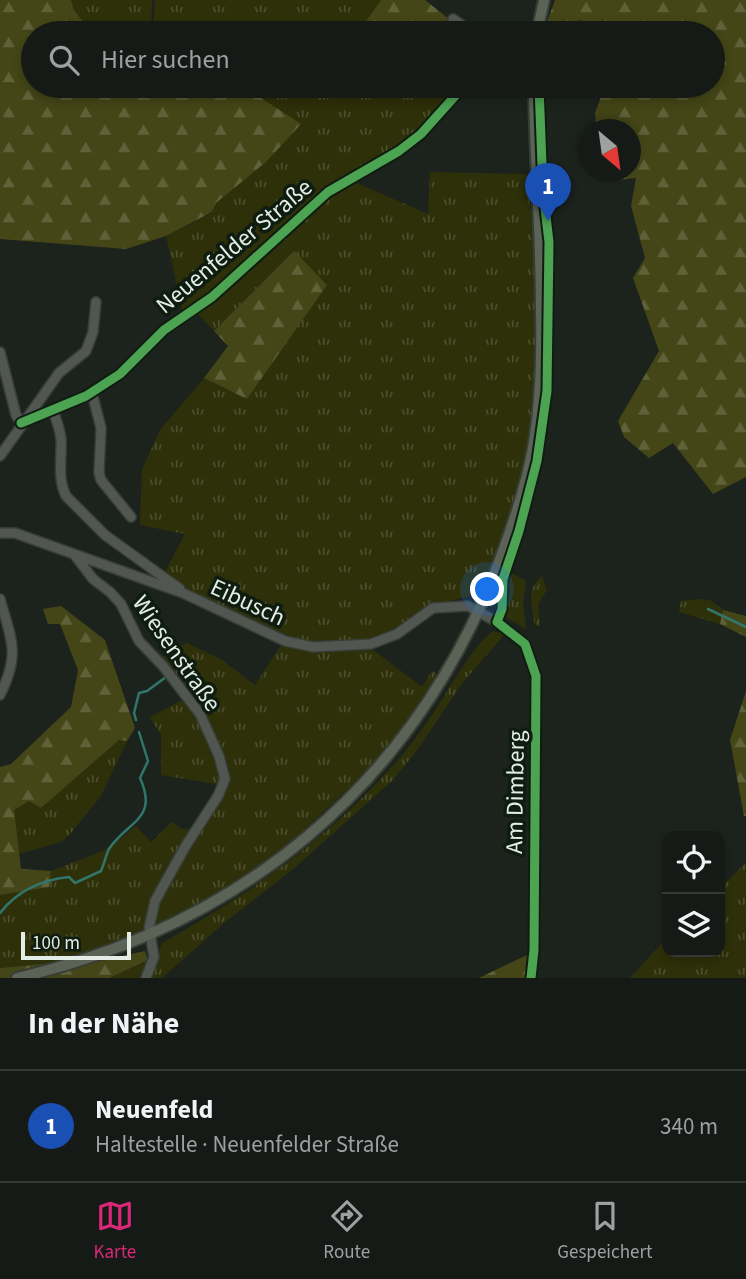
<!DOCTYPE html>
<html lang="de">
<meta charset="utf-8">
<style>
body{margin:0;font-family:"Source Sans 3",sans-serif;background:#1e231f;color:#f1f3f6}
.controls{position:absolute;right:21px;bottom:21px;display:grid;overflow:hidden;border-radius:14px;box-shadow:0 4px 10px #0003}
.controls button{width:63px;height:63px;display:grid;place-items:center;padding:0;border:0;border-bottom:2px solid #343835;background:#151a16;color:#f1f3f6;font:35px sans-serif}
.compass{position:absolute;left:578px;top:119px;width:63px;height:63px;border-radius:50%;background:#151a16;box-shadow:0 4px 10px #0003;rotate:151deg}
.scale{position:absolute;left:21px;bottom:18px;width:110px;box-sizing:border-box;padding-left:7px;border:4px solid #e4ede5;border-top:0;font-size:19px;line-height:24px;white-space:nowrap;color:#e4ede5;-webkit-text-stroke:5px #0f1d11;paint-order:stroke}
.you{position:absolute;left:488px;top:590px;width:24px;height:24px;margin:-18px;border:5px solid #fff;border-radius:50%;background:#1a73e8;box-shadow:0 0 0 10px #1a73e833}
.badge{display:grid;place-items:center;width:46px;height:46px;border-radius:50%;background:#db2777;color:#fff;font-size:23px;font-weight:700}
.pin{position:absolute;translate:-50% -58px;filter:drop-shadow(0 2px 4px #0008)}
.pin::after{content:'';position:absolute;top:37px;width:24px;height:21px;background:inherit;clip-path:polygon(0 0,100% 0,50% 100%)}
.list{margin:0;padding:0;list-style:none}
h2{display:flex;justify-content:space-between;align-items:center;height:91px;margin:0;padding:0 28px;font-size:30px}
h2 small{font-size:23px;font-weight:400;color:#9da1a1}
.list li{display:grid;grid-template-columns:46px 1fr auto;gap:21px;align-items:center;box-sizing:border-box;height:112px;padding:0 28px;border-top:2px solid #343835}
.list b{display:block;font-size:26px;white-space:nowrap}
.list p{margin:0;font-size:23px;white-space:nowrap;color:#9da1a1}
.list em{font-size:23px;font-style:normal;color:#9da1a1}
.icon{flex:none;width:38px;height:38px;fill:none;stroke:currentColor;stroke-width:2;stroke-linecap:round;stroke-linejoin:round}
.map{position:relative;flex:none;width:746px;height:978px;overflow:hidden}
.search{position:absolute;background:#151a16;box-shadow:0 4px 10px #0003;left:21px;right:21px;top:21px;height:77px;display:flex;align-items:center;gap:18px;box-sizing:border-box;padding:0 24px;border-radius:38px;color:#9da1a1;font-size:26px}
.sheet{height:203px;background:#151a16}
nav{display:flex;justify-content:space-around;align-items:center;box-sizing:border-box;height:98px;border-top:2px solid #343835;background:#151a16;font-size:19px;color:#9da1a1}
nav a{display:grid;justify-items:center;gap:4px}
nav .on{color:#db2777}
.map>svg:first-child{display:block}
.grass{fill:url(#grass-tufts)}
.forest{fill:url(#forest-firs)}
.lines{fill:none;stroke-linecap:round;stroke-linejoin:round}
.stream{stroke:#31756b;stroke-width:2.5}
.minor-casing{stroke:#373d37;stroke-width:12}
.major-casing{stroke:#373d37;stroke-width:14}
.minor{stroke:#515651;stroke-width:9}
.major{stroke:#5b6356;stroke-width:10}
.cycleway-casing{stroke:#0f1d11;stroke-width:13}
.cycleway{stroke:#4ca352;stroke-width:9}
.labels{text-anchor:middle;stroke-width:7;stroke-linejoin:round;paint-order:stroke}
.street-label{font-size:24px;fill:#e4ede5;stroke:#0f1d11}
</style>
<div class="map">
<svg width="746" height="978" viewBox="0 0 746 978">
<defs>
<pattern id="grass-tufts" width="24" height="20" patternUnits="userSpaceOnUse" patternTransform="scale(1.75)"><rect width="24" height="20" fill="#2e3009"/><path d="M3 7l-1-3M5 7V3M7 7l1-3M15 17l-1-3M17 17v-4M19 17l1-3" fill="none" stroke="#4c4e2d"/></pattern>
<pattern id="forest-firs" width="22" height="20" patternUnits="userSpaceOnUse" patternTransform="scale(1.75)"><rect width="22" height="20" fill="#444617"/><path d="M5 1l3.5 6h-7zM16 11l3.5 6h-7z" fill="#5f6139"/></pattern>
</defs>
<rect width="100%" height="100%" fill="#1c231d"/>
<path class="grass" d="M 71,0 L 152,0 L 151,33 L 92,33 L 74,10 Z
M 155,0 L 381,0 L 363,27 L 373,33 L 153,33 Z
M 243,86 L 460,86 L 422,129 L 396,150 L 337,182 L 212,294 L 183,313 L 166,236 L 212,213 L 216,203 L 266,162 L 300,124 Z
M 430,172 L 527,174 C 536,261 546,360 529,446 C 520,495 500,543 482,589 L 473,595 L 431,606 L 397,632 L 371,642 L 313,645 L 286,638 L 218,604 L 190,593 L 164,574 L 185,534 L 140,525 L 142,469 L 160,430 L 204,378 L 247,399 L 294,251 L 214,331 L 196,312 L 318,204 L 352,181 L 428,214 Z
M 547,264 C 550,346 545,424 526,504 C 520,528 508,551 503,576 C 500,588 503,601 499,613 L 495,608 L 493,597 L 523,507 L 546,341 Z
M 507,571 L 526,581 L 523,603 L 526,629 L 502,615 Z
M 542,576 L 547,590 L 538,604 L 540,627 L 535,625 C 532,605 525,591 542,576 Z
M 700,599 L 710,600 L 723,610 L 720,624 L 679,612 L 681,601 Z
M 493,631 L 505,634 L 463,682 L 418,749 L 393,780 L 292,870 L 223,924 L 162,978 L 149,978 L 162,943 C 252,893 330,837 398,760 C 417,738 433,714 448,690 C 463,667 472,649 493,631 Z
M 187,643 L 222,660 L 255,685 L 282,644 L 368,646 L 422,687 L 432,671 L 439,675 L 388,751 L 286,847 L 203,906 L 152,930 L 157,901 L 226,780 L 201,714 L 158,659 Z
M 186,698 L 208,734 L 222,779 L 221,785 L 161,775 L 161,735 L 150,717 Z
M 119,740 L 127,741 L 101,796 L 70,834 L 61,842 L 19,854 L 13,810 L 29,801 L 41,808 Z
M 172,822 L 182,829 L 196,828 L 153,902 L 142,936 L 62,962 L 0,968 L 0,895 L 48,887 L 51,871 L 103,851 L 136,826 L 151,842 Z
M 746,863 L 746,978 L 630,978 L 667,937 L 667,952 L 720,952 L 720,888 Z
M 148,960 L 148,969 L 144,978 L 109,978 Z"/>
<path class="forest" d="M 0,0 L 71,0 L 74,10 L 92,33 L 33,33 L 33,86 L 243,86 L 301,124 L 266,162 L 216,203 L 212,212 L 166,236 L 126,249 L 0,239 Z
M 381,0 L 425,0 L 458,26 L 453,33 L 373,33 L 362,27 Z
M 555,0 L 746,0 L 746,477 L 713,494 L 673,443 L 649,458 L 624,437 L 618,421 L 659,351 L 633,278 L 645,258 L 631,206 L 636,178 L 607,181 L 599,172 L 630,172 L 630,130 L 596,129 L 595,113 L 603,91 L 602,86 L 713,86 L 713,33 L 586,33 L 581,20 L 544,30 Z
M 294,251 L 327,285 L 247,399 L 204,378 L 228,346 L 214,331 Z
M 61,606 L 105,640 L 135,728 L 127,741 L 119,740 L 41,808 L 29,801 L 14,810 L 21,869 L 51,871 L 49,887 L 0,895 L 0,767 L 11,764 L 71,707 L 78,670 L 60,624 L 48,624 L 43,609 Z
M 723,610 L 746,616 L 746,637 L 720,624 Z
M 746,691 L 746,816 L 744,816 L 730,740 Z
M 145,951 L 148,960 L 109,978 L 0,978 L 0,968 L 63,962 L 68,968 Z
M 529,954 L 527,978 L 479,978 Z"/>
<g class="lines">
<path class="stream" d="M 708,609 L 746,627
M 136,720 L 134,713 L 139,693 L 147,691 L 166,677
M 0,913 C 17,891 41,880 69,877 L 75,883 L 101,871 C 104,864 106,855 109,849 C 127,821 159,820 140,778 L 148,761 L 139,732"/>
<g class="minor-casing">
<path id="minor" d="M 453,19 L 473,33
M 0,352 L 16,415 L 21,423
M 92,393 L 101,428 L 99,473 L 101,480 L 131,517
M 53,411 C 57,421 60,429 61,439 C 62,458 57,478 66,496 L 105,535 L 180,589
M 21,423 L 86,396 L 120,374 L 164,330 L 212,297 L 328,192 L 399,151 L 421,134 L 464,86
M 0,456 L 59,373 L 86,351 L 93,332 L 96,302
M 0,533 L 15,533 L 183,593 L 285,641 L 313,647 L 371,644 L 397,634 L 433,608 L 468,606 L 497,622 L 525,644 L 536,676 L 534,950 L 531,978
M 74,554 L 93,579 L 110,592 L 121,604 L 139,641 L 163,666 L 200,714 L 219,756 L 225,779 L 218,796 L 185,847 L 155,901 L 149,928 L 154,957 L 146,978
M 0,599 C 11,639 21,653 0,695"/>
</g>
<g class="major-casing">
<path id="major" d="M 537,33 L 544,0
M 17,978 C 240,926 408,788 494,575 C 510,534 525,491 533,448 C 541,402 542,357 541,310 C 541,235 535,161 534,86"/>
</g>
<use href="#minor" class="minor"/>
<use href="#major" class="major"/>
<g class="cycleway-casing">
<path id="cycleway" d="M 21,423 L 86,396 L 120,374 L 164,330 L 212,297 L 328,192 L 399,151 L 421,134 L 464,86
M 531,978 L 534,950 L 536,676 L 525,644 L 497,622 L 502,609 L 503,579 L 519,531 L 537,461 L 547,391 L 549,242 L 543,191 L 539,86"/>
</g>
<use href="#cycleway" class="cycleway"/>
</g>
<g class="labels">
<g class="street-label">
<text transform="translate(234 246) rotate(-40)" y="8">Neuenfelder Straße</text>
<text transform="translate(248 602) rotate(25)" y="8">Eibusch</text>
<text transform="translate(177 653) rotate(55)" y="8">Wiesenstraße</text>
<text transform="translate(515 792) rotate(-89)" y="8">Am Dimberg</text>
</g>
</g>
</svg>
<div class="controls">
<button><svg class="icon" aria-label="locate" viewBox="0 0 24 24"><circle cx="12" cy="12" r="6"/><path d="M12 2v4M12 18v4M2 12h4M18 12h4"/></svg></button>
<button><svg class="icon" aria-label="layers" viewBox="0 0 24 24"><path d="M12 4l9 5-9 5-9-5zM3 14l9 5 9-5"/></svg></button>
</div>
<svg class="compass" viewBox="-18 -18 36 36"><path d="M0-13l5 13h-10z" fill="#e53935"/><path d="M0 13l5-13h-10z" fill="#9da1a1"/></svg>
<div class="scale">100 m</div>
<div class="you"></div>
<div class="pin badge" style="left:548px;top:221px;background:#1a4fb4">1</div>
<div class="search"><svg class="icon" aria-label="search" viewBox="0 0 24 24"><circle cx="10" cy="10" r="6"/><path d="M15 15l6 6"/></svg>Hier suchen</div>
</div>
<section class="sheet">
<h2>In der Nähe<small></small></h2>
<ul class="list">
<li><span class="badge" style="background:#1a4fb4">1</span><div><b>Neuenfeld</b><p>Haltestelle · Neuenfelder Straße</p></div><em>340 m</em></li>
</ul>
</section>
<nav>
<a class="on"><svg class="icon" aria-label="map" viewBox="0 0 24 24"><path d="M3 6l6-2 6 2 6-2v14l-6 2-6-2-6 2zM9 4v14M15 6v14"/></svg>Karte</a>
<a><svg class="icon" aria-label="directions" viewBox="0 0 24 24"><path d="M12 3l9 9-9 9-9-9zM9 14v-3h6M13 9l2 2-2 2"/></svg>Route</a>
<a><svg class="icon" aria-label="saved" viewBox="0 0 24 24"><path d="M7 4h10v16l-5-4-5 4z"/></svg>Gespeichert</a>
</nav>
